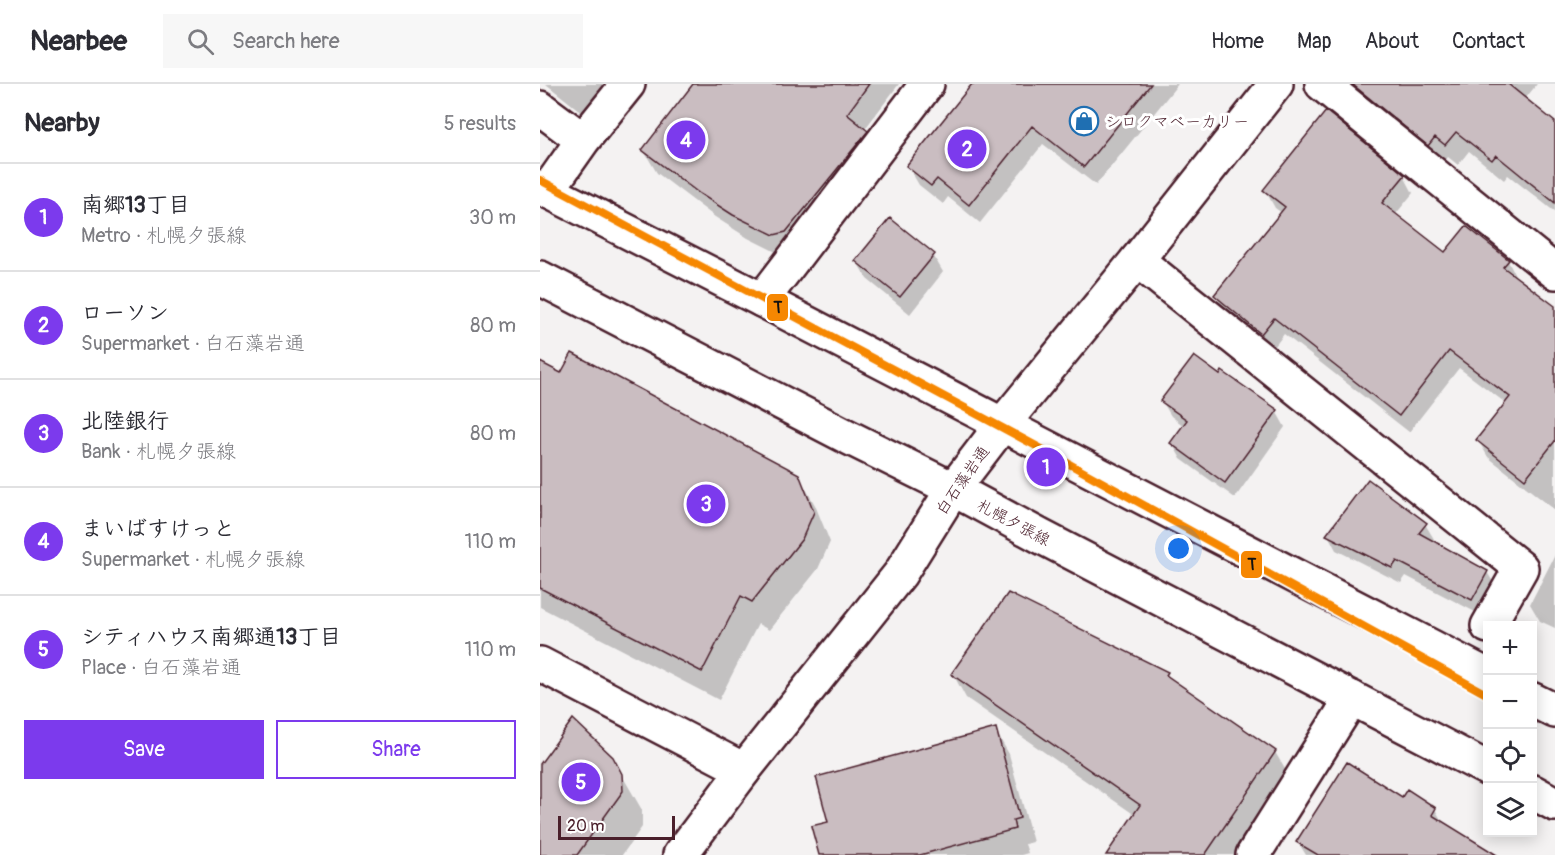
<!DOCTYPE html>
<meta charset="utf-8">
<style>
body{margin:0;font-family:Pangolin,"Klee One",sans-serif;background:#f7f7f7;color:#2b2b33}
.controls{position:absolute;right:18px;bottom:18px;display:grid;overflow:hidden;border-radius:0px;box-shadow:0 3px 15px #0003}
.controls button{width:54px;height:54px;display:grid;place-items:center;padding:0;border:0;border-bottom:2px solid #e1e1e2;background:#fff;color:#2b2b33;font:30px sans-serif}
.scale{position:absolute;left:18px;bottom:15px;width:117px;box-sizing:border-box;padding-left:6px;border:3px solid #4a1f2b;border-top:0;font-size:16px;line-height:21px;white-space:nowrap;color:#4a1f2b;-webkit-text-stroke:4px #fff;paint-order:stroke}
.you{position:absolute;left:639px;top:465px;width:21px;height:21px;margin:-15px;border:4px solid #fff;border-radius:50%;background:#1a73e8;box-shadow:0 0 0 9px #1a73e833}
.badge{display:grid;place-items:center;width:39px;height:39px;border-radius:50%;background:#7c3aed;color:#fff;font-size:20px;font-weight:700}
.pin{position:absolute;translate:-50% -50%;border:3px solid #fff;box-shadow:0 2px 6px #0006}
.list{margin:0;padding:0;list-style:none}
h2{display:flex;justify-content:space-between;align-items:center;height:78px;margin:0;padding:0 24px;font-size:26px}
h2 small{font-size:20px;font-weight:400;color:#7c7c81}
.list li{display:grid;grid-template-columns:39px 1fr auto;gap:18px;align-items:center;box-sizing:border-box;height:108px;padding:0 24px;border-top:2px solid #e1e1e2}
.list b{display:block;font-size:22px;white-space:nowrap}
.list p{margin:0;font-size:20px;white-space:nowrap;color:#7c7c81}
.list em{font-size:20px;font-style:normal;color:#7c7c81}
.actions{display:flex;gap:12px;padding:18px 24px}
.actions a{flex:1;padding:14px 0;border:2px solid #7c3aed;border-radius:0px;text-align:center;font-size:21px;color:#7c3aed}
.actions .main{background:#7c3aed;color:#fff}
.icon{flex:none;width:33px;height:33px;fill:none;stroke:currentColor;stroke-width:2;stroke-linecap:round;stroke-linejoin:round}
.map{position:relative;flex:none;width:1015px;height:771px;overflow:hidden}
header{display:flex;align-items:center;gap:36px;box-sizing:border-box;height:84px;padding:0 30px;background:#fff;border-bottom:2px solid #e1e1e2}
header strong{font-size:28px}
nav{display:flex;gap:33px;margin-inline-start:auto;font-size:21px}
.search{width:420px;height:54px;background:#f7f7f7;display:flex;align-items:center;gap:15px;box-sizing:border-box;padding:0 21px;border-radius:0px;color:#7c7c81;font-size:22px}
main{display:flex}
aside{flex:1;background:#fff}
.map>svg:first-child{display:block}
.shadow{fill:#0003}
.building{fill:#cabdc1;stroke:#4a1f2b;stroke-width:1.5}
.lines{fill:none;stroke-linecap:round;stroke-linejoin:round}
.minor-casing{stroke:#4a1f2b;stroke-width:38}
.secondary-casing{stroke:#4a1f2b;stroke-width:38}
.primary-casing{stroke:#4a1f2b;stroke-width:38}
.minor{stroke:#fff;stroke-width:33}
.secondary{stroke:#fff;stroke-width:33}
.primary{stroke:#fff;stroke-width:33}
.metro-1-casing{stroke:#fff;stroke-width:12}
.metro-1{stroke:#f68702;stroke-width:8}
.labels{text-anchor:middle;stroke-width:6;stroke-linejoin:round;paint-order:stroke}
.poi-label{font-size:16px;fill:#4a1f2b;stroke:#fff;text-anchor:start}
.street-label{font-size:16px;fill:#4a1f2b;stroke:#fff}
.line-badge{stroke:#fff;stroke-width:2}
.pale-badge-label{font-size:16px;text-anchor:middle;font-weight:bold;fill:#111}
</style>
<header>
<strong>Nearbee</strong>
<div class="search"><svg class="icon" aria-label="search" viewBox="0 0 24 24"><circle cx="10" cy="10" r="6"/><path d="M15 15l6 6"/></svg>Search here</div>
<nav><a>Home</a><a>Map</a><a>About</a><a>Contact</a></nav>
</header>
<main>
<aside>
<h2>Nearby<small>5 results</small></h2>
<ul class="list">
<li><span class="badge">1</span><div><b>南郷13丁目</b><p>Metro · 札幌夕張線</p></div><em>30 m</em></li>
<li><span class="badge">2</span><div><b>ローソン</b><p>Supermarket · 白石藻岩通</p></div><em>80 m</em></li>
<li><span class="badge">3</span><div><b>北陸銀行</b><p>Bank · 札幌夕張線</p></div><em>80 m</em></li>
<li><span class="badge">4</span><div><b>まいばすけっと</b><p>Supermarket · 札幌夕張線</p></div><em>110 m</em></li>
<li><span class="badge">5</span><div><b>シティハウス南郷通13丁目</b><p>Place · 白石藻岩通</p></div><em>110 m</em></li>
</ul>
<div class="actions"><a class="main">Save</a><a>Share</a></div>
</aside>
<div class="map">
<svg width="1015" height="771" viewBox="0 0 1015 771">
<rect width="100%" height="100%" fill="#f4f2f2"/>
<filter id="ink" filterUnits="userSpaceOnUse"><feTurbulence type="fractalNoise" baseFrequency=".0167" numOctaves="2"/><feDisplacementMap in="SourceGraphic" scale="12" xChannelSelector="R" yChannelSelector="G"/><feConvolveMatrix kernelMatrix="1 2 1 2 8 2 1 2 1" color-interpolation-filters="sRGB"/></filter>
<g filter="url(#ink)">
<path class="shadow" d="M 6,0 L 92,0 L 59,42 Z
M 155,0 L 359,0 L 324,46 L 340,70 L 248,174 L 208,154 L 175,133 L 117,89 L 104,67 Z
M 434,0 L 638,0 L 556,101 L 503,60 L 440,139 L 408,113 L 403,120 L 379,101 L 368,82 Z
M 813,0 L 997,0 L 985,15 L 1011,37 L 1015,44 L 1015,128 L 968,91 L 964,96 L 929,67 L 918,81 L 908,73 L 901,81 L 824,20 Z
M 864,92 L 873,109 L 855,131 L 906,170 L 968,177 L 977,195 L 1015,224 L 1015,426 L 948,373 L 938,356 L 967,320 L 919,284 L 869,348 L 744,250 L 732,266 L 686,229 L 676,212 L 742,129 L 735,124 L 725,106 Z
M 393,171 L 403,188 L 370,230 L 327,195 L 317,178 Z
M 32,271 L 258,391 L 275,421 L 290,458 L 278,485 L 229,546 L 218,540 L 179,616 L 0,523 L 0,279 L 22,291 Z
M 622,317 L 736,327 L 745,343 L 695,414 L 641,375 L 632,359 L 644,342 L 631,332 Z
M 885,440 L 894,455 L 892,458 L 947,488 L 956,503 L 941,531 L 866,492 L 861,499 L 796,466 L 788,451 Z
M 1015,471 L 1015,544 L 1000,537 L 990,520 Z
M 468,511 L 627,589 L 631,597 L 735,668 L 749,692 L 695,771 L 567,771 L 595,731 L 426,614 L 413,590 Z
M 455,646 L 469,670 L 493,758 L 485,760 L 488,769 L 481,771 L 281,771 L 290,739 Z
M 72,674 L 102,726 L 102,743 L 82,771 L 0,771 L 0,682 Z
M 863,715 L 895,725 L 904,741 L 954,771 L 766,771 L 758,758 Z"/>
<path class="building" d="M 153,0 L 329,0 L 307,30 L 328,47 L 246,148 L 234,151 L 193,131 L 160,110 L 102,66 Z
M 432,0 L 611,0 L 544,83 L 492,42 L 429,121 L 397,95 L 391,102 L 366,82 Z
M 812,0 L 968,0 L 1015,38 L 1015,119 L 956,71 L 952,76 L 916,48 L 905,61 L 895,53 L 888,62 Z
M 786,27 L 865,91 L 842,119 L 905,168 L 926,142 L 969,176 L 963,183 L 1015,222 L 1015,357 L 985,395 L 936,356 L 970,313 L 909,267 L 859,332 L 734,234 L 721,250 L 674,211 L 745,123 L 723,106 Z
M 350,134 L 395,170 L 360,213 L 315,177 Z
M 32,269 L 259,390 L 274,428 L 262,455 L 212,518 L 201,512 L 162,588 L 0,504 L 0,278 L 21,289 Z
M 654,272 L 680,291 L 682,287 L 738,326 L 685,399 L 630,359 L 647,336 L 620,317 Z
M 828,395 L 887,439 L 879,449 L 948,487 L 932,516 L 857,477 L 852,484 L 786,451 Z
M 468,509 L 628,588 L 626,591 L 736,667 L 665,771 L 566,771 L 600,721 L 411,590 Z
M 33,635 L 73,673 L 82,690 L 83,707 L 37,771 L 0,771 L 0,680 Z
M 456,644 L 480,734 L 473,736 L 475,745 L 380,771 L 279,771 L 271,742 L 288,738 L 276,693 Z
M 807,678 L 862,713 L 867,705 L 896,724 L 892,731 L 957,771 L 778,771 L 756,758 Z"/>
<g class="lines">
<g class="minor-casing">
<path id="minor" d="M 782,0 L 1015,188
M 0,24 L 43,56
M 7,107 L 43,56 L 88,0
M 597,176 L 981,484 L 948,542
M 222,216 L 387,0
M 0,580 L 204,686
M 713,771 L 812,614"/>
</g>
<g class="secondary-casing">
<path id="secondary" d="M 140,771 L 204,686 L 360,490 L 413,405 L 462,341 L 597,176 L 736,0"/>
</g>
<g class="primary-casing">
<path id="primary" d="M 0,103 L 222,216 L 948,592
M 0,194 L 306,352 L 413,405 L 500,452 L 948,685
M 993,616 L 1015,627
M 993,708 L 1015,720"/>
</g>
<use href="#minor" class="minor"/>
<use href="#secondary" class="secondary"/>
<use href="#primary" class="primary"/>
<g class="metro-1-casing">
<path id="metro-1" d="M 0,96 L 513,371 L 948,611"/>
</g>
<use href="#metro-1" class="metro-1"/>
</g>
</g>
<defs>
<g id="shop-ring" transform="scale(1.5)"><circle r="9.5" fill="#fff" stroke="#1f6fb2" stroke-width="1.5"/><path d="M-5-2.5h2.3a2.7 3.5 0 0 1 5.4 0H5L5.5 6h-11ZM-1.5-2.5h3a1.5 2.3 0 0 0-3 0Z" fill="#1f6fb2"/></g>
</defs>
<g fill-rule="evenodd">
<use href="#shop-ring" x="544" y="37"/>
</g>
<g class="labels">
<g class="poi-label">
<text x="565" y="43">シロクマベーカリー</text>
</g>
<g class="street-label">
<text transform="translate(422 396) rotate(-55)" y="6">白石藻岩通</text>
<text transform="translate(474 438) rotate(28)" y="6">札幌夕張線</text>
</g>
</g>
<g class="line-badge">
<rect x="226" y="209" width="23" height="29" rx="6" fill="#f68702"/>
<rect x="700" y="466" width="23" height="29" rx="6" fill="#f68702"/>
</g>
<g class="pale-badge-label">
<text x="238" y="229">T</text>
<text x="712" y="486">T</text>
</g>
</svg>
<div class="controls">
<button>+</button>
<button>−</button>
<button><svg class="icon" aria-label="locate" viewBox="0 0 24 24"><circle cx="12" cy="12" r="6"/><path d="M12 2v4M12 18v4M2 12h4M18 12h4"/></svg></button>
<button><svg class="icon" aria-label="layers" viewBox="0 0 24 24"><path d="M12 4l9 5-9 5-9-5zM3 14l9 5 9-5"/></svg></button>
</div>
<div class="scale">20 m</div>
<div class="you"></div>
<div class="pin badge" style="left:506px;top:383px">1</div>
<div class="pin badge" style="left:427px;top:65px">2</div>
<div class="pin badge" style="left:166px;top:420px">3</div>
<div class="pin badge" style="left:146px;top:56px">4</div>
<div class="pin badge" style="left:41px;top:698px">5</div>
</div>
</main>
